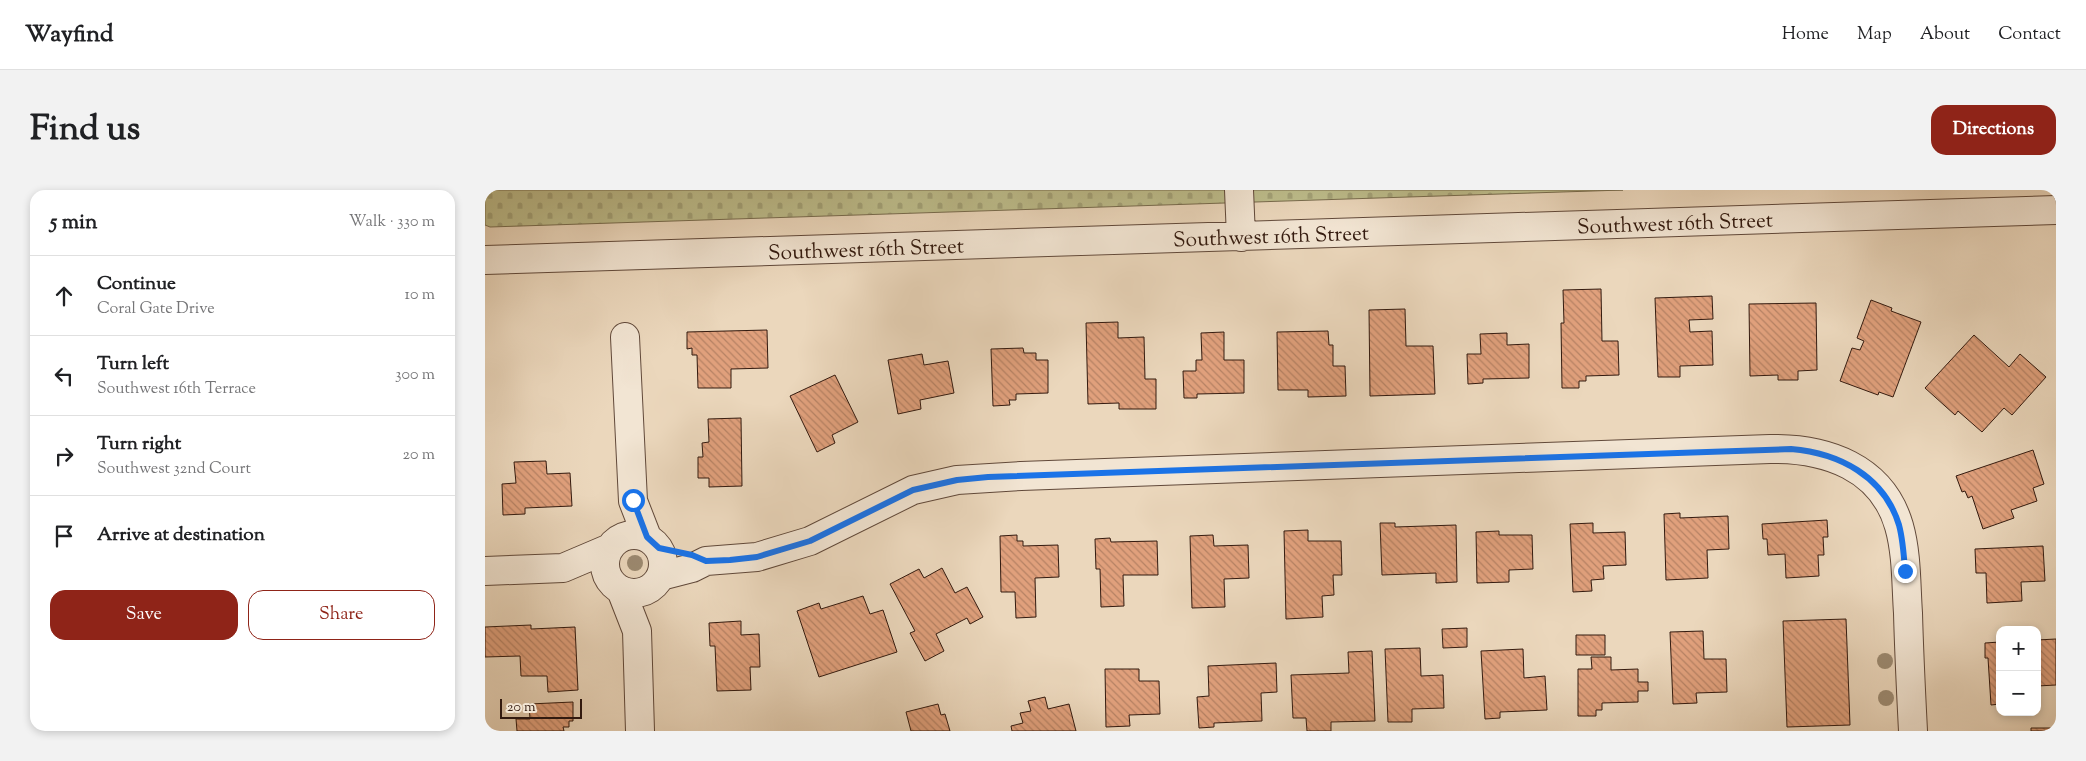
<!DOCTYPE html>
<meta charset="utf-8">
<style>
body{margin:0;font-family:"Sorts Mill Goudy",serif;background:#f2f2f2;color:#202124}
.controls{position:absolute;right:15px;bottom:15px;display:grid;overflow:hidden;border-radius:10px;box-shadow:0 2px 8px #0003}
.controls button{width:45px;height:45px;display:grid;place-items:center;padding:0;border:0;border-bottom:1px solid #e0e0e0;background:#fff;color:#202124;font:25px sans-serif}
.scale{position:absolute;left:15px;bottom:12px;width:82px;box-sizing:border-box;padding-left:5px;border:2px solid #331a0f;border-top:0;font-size:14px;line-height:18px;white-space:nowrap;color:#331a0f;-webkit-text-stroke:4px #f2e5d3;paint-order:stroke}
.stop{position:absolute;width:15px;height:15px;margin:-11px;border:4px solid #1a73e8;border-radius:50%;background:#fff}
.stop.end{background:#1a73e8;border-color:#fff;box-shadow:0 1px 5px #0008}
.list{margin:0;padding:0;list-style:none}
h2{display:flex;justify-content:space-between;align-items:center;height:65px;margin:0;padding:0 20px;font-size:21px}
h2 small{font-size:16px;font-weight:400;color:#757577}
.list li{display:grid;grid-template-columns:32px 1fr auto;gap:15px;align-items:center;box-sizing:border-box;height:80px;padding:0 20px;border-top:1px solid #e0e0e0}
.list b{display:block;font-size:19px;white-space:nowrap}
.list p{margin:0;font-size:16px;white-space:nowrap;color:#757577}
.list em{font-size:16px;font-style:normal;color:#757577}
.actions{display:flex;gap:10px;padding:15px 20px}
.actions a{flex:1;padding:11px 0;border:1px solid #8f2418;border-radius:15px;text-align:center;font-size:18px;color:#8f2418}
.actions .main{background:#8f2418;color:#fff}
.icon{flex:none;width:28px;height:28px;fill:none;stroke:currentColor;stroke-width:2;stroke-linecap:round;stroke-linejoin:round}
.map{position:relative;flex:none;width:1571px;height:541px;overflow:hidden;border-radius:15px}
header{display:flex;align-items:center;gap:30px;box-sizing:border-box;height:70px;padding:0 25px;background:#fff;border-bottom:1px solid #e0e0e0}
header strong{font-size:24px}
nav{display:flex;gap:28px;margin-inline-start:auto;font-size:18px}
.intro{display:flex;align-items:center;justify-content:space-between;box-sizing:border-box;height:120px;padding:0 30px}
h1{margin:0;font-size:35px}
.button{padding:12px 22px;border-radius:15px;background:#8f2418;color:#fff;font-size:18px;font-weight:700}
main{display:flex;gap:30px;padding:0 30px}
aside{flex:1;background:#fff;border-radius:15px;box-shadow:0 2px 8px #0003}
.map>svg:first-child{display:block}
.cemetery{fill:url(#cemetery-stones);stroke:#786c4e}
.building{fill:url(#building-back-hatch);stroke:#331a0f}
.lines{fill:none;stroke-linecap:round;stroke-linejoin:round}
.minor-casing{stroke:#61493a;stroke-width:30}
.minor{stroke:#f2e5d3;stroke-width:28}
.tree{fill:#9c8a71}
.route{stroke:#1a73e8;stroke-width:6}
.labels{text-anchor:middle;stroke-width:4;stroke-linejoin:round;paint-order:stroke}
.street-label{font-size:21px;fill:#331a0f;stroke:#f2e5d3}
</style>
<header>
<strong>Wayfind</strong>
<nav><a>Home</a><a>Map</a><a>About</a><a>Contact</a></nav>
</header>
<div class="intro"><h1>Find us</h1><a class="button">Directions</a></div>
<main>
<aside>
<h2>5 min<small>Walk · 330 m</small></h2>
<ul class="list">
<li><svg class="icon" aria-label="ahead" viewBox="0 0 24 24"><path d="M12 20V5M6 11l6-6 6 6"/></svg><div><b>Continue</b><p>Coral Gate Drive</p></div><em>10 m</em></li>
<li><svg class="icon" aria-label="left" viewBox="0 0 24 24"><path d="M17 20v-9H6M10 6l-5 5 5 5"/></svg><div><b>Turn left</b><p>Southwest 16th Terrace</p></div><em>300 m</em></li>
<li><svg class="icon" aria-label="right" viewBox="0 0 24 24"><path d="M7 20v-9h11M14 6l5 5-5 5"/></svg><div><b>Turn right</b><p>Southwest 32nd Court</p></div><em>20 m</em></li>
<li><svg class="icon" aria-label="arrive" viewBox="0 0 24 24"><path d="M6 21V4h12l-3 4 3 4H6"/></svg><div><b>Arrive at destination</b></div></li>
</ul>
<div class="actions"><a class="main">Save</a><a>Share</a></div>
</aside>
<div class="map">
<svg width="1571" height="541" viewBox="0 0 1571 541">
<defs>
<pattern id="cemetery-stones" width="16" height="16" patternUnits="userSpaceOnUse" patternTransform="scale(1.25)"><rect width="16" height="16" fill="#bdbd8c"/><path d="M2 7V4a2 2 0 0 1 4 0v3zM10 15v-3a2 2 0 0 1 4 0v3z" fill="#a3a278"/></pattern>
<pattern id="building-back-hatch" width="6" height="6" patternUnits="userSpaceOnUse" patternTransform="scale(1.25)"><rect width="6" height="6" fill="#e0a07c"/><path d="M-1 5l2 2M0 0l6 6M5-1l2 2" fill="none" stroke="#b68264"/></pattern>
</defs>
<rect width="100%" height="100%" fill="#ebd7bc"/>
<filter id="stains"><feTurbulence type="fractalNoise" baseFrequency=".004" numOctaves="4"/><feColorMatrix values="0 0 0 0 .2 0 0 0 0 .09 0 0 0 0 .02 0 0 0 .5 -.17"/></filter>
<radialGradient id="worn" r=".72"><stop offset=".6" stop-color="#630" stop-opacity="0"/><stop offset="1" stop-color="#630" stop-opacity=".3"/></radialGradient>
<path class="cemetery" d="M 0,0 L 1138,0 L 5,37 L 0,35 Z"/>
<path class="building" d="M 1116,99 L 1117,151 L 1133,151 L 1134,185 L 1101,186 L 1101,191 L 1094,191 L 1094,198 L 1077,198 L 1076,133 L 1079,133 L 1078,100 Z
M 1227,106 L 1228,129 L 1204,130 L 1205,142 L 1227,141 L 1228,175 L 1195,176 L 1195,187 L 1173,187 L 1170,108 Z
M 1386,110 L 1407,118 L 1406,121 L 1436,132 L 1408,207 L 1394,202 L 1393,205 L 1355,191 L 1367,158 L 1375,160 L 1379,151 L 1372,148 Z
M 1331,113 L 1332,180 L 1313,181 L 1313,190 L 1293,190 L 1293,185 L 1265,186 L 1264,114 Z
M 920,119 L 921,156 L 948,156 L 950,204 L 885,206 L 884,120 Z
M 633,132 L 633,148 L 659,147 L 660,189 L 671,189 L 671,219 L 634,219 L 634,213 L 603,214 L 601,133 Z
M 282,140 L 283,178 L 246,179 L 246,198 L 213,198 L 212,165 L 207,165 L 207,158 L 202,159 L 202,142 Z
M 843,141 L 844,155 L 848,155 L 848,176 L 860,176 L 861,206 L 823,207 L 823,200 L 793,200 L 792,142 Z
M 739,142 L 739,170 L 759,170 L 759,203 L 712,204 L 712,208 L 699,208 L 698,181 L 711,181 L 711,170 L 717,170 L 716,143 Z
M 1022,143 L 1022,155 L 1044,154 L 1044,188 L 998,189 L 998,193 L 983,194 L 982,164 L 996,164 L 995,144 Z
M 1489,145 L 1524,177 L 1535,164 L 1561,187 L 1527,225 L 1519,218 L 1497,242 L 1473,221 L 1470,225 L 1440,198 Z
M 538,158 L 539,163 L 551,163 L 551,170 L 563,170 L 563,203 L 531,204 L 531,210 L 524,210 L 525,215 L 508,216 L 506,159 Z
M 437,164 L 439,175 L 463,171 L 469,203 L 435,210 L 436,219 L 413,224 L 403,170 Z
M 350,185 L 373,232 L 347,245 L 350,253 L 332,262 L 305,206 Z
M 256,228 L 257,296 L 224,297 L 224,288 L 213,288 L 213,267 L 218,267 L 217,253 L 224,252 L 223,229 Z
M 1548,260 L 1559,294 L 1548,298 L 1552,311 L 1526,320 L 1529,328 L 1498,339 L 1487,306 L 1483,308 L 1480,301 L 1477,302 L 1471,286 Z
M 61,271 L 62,284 L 85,283 L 87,316 L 40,318 L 40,324 L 18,325 L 17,294 L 31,293 L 29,272 Z
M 1195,323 L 1195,328 L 1243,326 L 1244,359 L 1222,360 L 1223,388 L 1181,390 L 1179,324 Z
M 1342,330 L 1343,347 L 1338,347 L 1339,365 L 1333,365 L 1334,386 L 1301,388 L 1300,364 L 1283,365 L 1282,349 L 1278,349 L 1277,334 Z
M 895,333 L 910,333 L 910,337 L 971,335 L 972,392 L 951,393 L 951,383 L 897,385 Z
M 1108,333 L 1108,343 L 1140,342 L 1141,375 L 1118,376 L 1119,389 L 1106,390 L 1107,401 L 1088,402 L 1085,334 Z
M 823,340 L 823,351 L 856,351 L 857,385 L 848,385 L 849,405 L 837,406 L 838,427 L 801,429 L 799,341 Z
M 1014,341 L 1014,345 L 1047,345 L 1048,379 L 1024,380 L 1024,392 L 992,393 L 991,342 Z
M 532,345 L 532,351 L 538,351 L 538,356 L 573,355 L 574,387 L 550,388 L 551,427 L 531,428 L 530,402 L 516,402 L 515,346 Z
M 728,345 L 729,356 L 763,355 L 764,388 L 739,389 L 740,417 L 707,418 L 705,346 Z
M 625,348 L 626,352 L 672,351 L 673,385 L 638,385 L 639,416 L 616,417 L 615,379 L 611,379 L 610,349 Z
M 1558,356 L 1560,391 L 1536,392 L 1537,411 L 1502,413 L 1501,383 L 1491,383 L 1490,359 Z
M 457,378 L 470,403 L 482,397 L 498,427 L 485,434 L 482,428 L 451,444 L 459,461 L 440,471 L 425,443 L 430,441 L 405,394 L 434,379 L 439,388 Z
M 378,406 L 385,424 L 398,420 L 412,462 L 334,487 L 312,421 L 334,413 L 336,419 Z
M 1361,429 L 1365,535 L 1302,537 L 1298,431 Z
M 256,431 L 256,445 L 274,444 L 275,477 L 265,477 L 266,500 L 232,501 L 230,456 L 225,456 L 224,433 Z
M 46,435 L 46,439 L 90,437 L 93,500 L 63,502 L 62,486 L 36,486 L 35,466 L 0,467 L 0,437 Z
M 982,438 L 982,457 L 958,458 L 957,439 Z
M 1218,441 L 1219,469 L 1241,469 L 1242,502 L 1211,503 L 1212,513 L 1188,514 L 1185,442 Z
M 1091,445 L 1120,445 L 1120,465 L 1091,465 Z
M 1571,449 L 1571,495 L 1552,496 L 1552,450 Z
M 1515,452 L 1515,514 L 1506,515 L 1503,468 L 1500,468 L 1500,453 Z
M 935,458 L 936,486 L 958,485 L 959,518 L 927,519 L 927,532 L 903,532 L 900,459 Z
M 1038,459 L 1039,488 L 1060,486 L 1062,520 L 1015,522 L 1015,528 L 1000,529 L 996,461 Z
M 887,461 L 890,531 L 846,532 L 846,541 L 822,541 L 821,528 L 808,528 L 806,485 L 864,483 L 863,462 Z
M 1106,467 L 1126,467 L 1126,480 L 1153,479 L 1153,492 L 1163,492 L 1163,501 L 1153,501 L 1153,512 L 1117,513 L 1117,520 L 1111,520 L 1111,526 L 1093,526 L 1093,479 L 1107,479 Z
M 791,473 L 792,502 L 776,503 L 777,531 L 729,533 L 729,537 L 714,538 L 712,507 L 724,506 L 723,476 Z
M 620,479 L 654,479 L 654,491 L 674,491 L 675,524 L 644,525 L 645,536 L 621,537 Z
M 560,507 L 563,519 L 584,514 L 591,541 L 527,541 L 526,536 L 538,533 L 535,523 L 546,521 L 543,511 Z
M 88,512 L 88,531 L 84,531 L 84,537 L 78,537 L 79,541 L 32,541 L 31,529 L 45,529 L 44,514 Z
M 453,514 L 456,525 L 460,524 L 465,541 L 426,541 L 421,522 Z
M 1546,538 L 1571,538 L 1571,541 L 1546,541 Z"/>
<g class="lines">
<g class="minor-casing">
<path id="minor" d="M 754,0 L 756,47
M 0,70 L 1571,20
M 140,147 L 148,311 L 162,347
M120 374a29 29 0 1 1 58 0a29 29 0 1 1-58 0Z
M 0,381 L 78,378 L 125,358
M 176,386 L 207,378 L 221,371 L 272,367 L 325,351 L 428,300 L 472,290 L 536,286 L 1285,259 C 1341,258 1397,277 1414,336 C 1422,364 1421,395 1423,423 C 1424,462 1426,502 1428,541
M 136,400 L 152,441 L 155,541"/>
</g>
<use href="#minor" class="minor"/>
</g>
<g class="tree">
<circle cx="150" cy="373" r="8"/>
<circle cx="1400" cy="471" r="8"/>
<circle cx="1401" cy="508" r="8"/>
</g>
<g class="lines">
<path class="route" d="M 148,310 L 162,347 L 174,358 L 207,365 L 221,371 L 245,370 L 272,367 L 325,351 L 428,300 L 472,290 L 503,287 L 1306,259 C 1354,263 1399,286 1414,335 C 1418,350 1419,366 1420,381"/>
</g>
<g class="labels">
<g class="street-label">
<text transform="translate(1190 33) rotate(-2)" y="7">Southwest 16th Street</text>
<text transform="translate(786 46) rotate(-2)" y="7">Southwest 16th Street</text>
<text transform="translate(381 59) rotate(-2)" y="7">Southwest 16th Street</text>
</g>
</g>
<rect width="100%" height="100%" filter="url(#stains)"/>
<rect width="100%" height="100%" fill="url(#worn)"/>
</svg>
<div class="controls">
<button>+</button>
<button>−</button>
</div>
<div class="scale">20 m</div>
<div class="stop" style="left:148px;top:310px"></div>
<div class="stop end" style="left:1420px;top:381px"></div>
</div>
</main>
